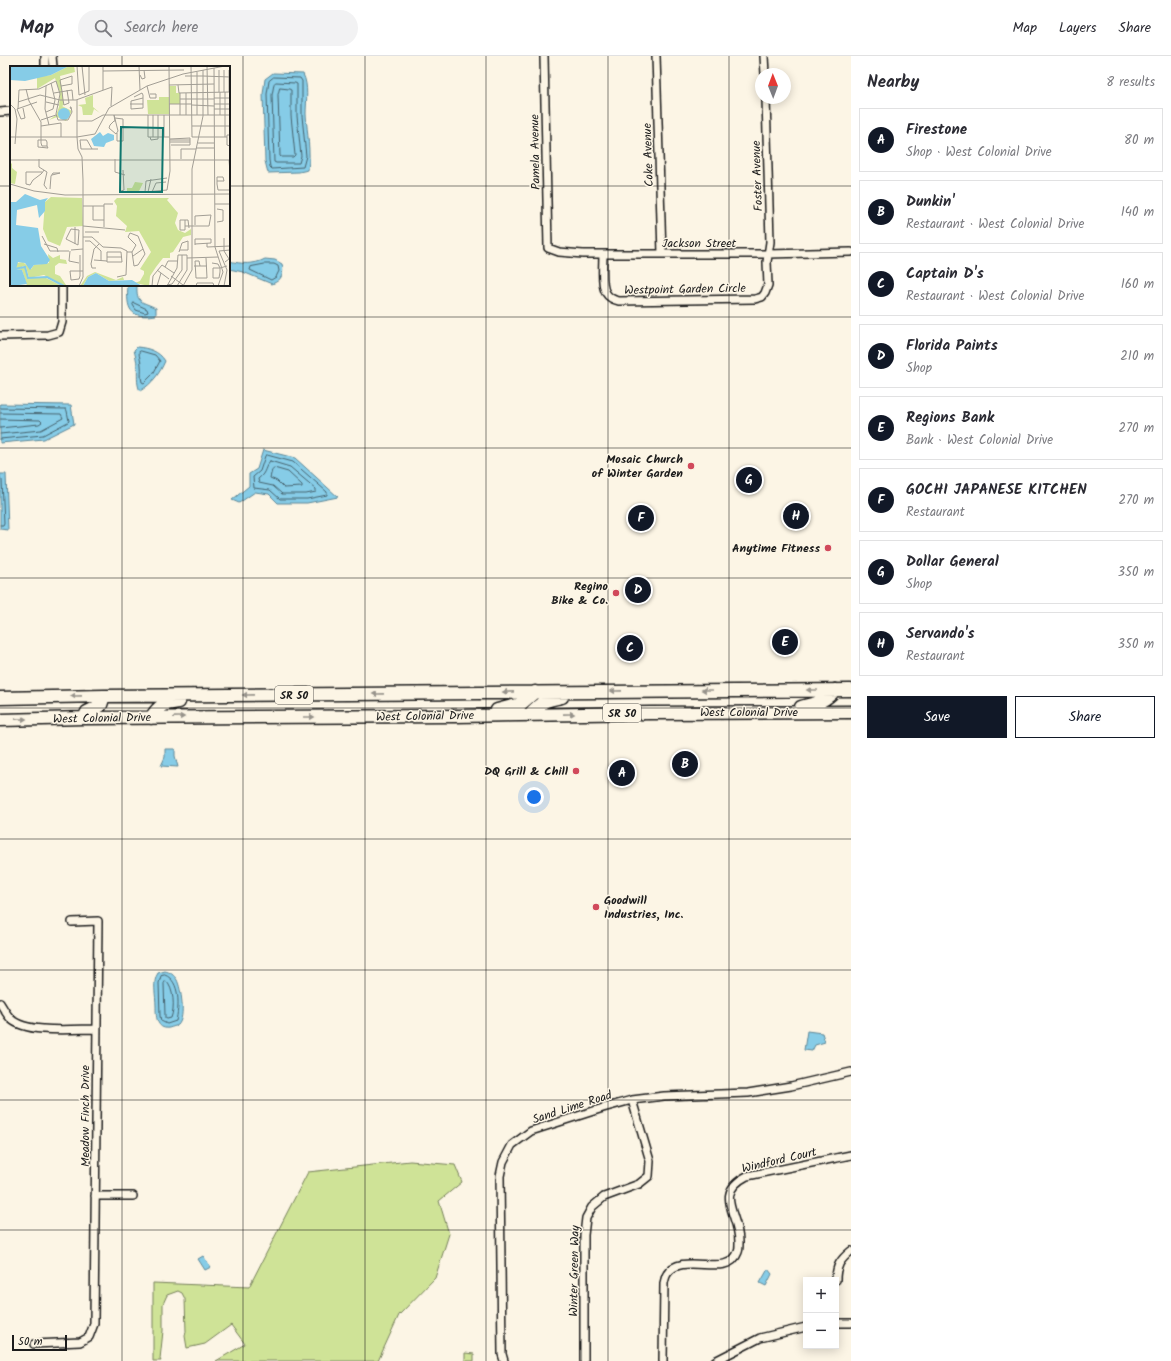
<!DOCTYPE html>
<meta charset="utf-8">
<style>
body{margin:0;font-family:Kalam,sans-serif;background:#f2f2f3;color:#2b2b33}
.controls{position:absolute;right:12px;bottom:12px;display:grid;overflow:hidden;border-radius:0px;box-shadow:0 2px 10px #0003}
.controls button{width:36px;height:36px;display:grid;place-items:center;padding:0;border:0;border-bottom:1px solid #e1e1e2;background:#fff;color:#2b2b33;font:20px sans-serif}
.compass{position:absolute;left:755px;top:12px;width:36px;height:36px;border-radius:50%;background:#fff;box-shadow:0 2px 10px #0003;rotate:359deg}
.scale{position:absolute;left:12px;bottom:10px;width:55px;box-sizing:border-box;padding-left:4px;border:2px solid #1c1c1c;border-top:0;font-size:11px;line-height:14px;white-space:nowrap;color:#1c1c1c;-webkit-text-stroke:3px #fcf5e5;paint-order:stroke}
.you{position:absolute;left:534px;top:741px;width:14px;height:14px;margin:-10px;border:3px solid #fff;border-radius:50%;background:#1a73e8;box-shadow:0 0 0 6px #1a73e833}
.badge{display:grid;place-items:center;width:26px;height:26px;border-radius:50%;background:#111827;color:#fff;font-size:13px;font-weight:700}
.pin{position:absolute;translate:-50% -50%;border:2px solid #fff;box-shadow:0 1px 4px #0006}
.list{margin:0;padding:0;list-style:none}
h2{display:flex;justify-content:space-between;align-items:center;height:52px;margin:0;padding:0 16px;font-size:17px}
h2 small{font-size:13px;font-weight:400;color:#7c7c81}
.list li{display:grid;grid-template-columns:26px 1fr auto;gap:12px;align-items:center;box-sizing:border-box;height:64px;margin:0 8px 8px;padding:0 8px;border:1px solid #e1e1e2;border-radius:0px}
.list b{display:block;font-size:15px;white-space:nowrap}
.list p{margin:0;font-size:13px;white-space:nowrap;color:#7c7c81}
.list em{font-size:13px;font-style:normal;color:#7c7c81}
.actions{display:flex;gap:8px;padding:12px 16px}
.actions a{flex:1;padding:9px 0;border:1px solid #111827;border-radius:0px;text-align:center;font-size:14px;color:#111827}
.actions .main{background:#111827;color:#fff}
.icon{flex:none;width:22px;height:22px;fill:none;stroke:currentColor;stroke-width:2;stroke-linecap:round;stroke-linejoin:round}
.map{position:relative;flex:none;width:851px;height:1305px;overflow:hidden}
header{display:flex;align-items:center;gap:24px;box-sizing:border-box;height:56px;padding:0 20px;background:#fff;border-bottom:1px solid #e1e1e2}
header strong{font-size:19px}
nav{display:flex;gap:22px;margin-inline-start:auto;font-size:14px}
.search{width:280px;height:36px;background:#f2f2f3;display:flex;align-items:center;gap:10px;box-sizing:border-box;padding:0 14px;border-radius:22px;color:#7c7c81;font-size:15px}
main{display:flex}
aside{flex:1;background:#fff}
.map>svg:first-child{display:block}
.green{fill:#cfe397;stroke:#76805a}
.water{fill:#86cce7;stroke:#5c8696}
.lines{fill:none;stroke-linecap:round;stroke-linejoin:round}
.shore{stroke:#46626d;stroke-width:1}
.minor-casing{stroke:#1c1c1c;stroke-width:10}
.trunk-casing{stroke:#1c1c1c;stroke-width:15}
.minor{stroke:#fcf5e5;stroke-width:7}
.trunk{stroke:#fcf5e5;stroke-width:12}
.oneway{fill:#97938b}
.grid{fill:none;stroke:#1c1c1c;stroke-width:1;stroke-opacity:0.55}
.poi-dot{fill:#d1495b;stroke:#fcf5e5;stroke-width:1.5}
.labels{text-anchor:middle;stroke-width:3;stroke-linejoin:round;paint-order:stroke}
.shield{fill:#fcf5e5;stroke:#5f5d58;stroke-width:1}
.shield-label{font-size:11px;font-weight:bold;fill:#1c1c1c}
.street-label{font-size:12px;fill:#1c1c1c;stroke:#fcf5e5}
.poi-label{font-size:12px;font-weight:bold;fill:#1c1c1c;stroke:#fcf5e5;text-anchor:end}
.inset-river{fill:none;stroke:#86cce7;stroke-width:2}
.inset-road{fill:none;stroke:#a29e95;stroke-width:1}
.view{fill:#0f766e;fill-opacity:0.15;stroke:#0f766e;stroke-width:2}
.inset-edge{fill:none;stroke:#1c1c1c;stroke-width:2}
</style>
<header>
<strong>Map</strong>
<div class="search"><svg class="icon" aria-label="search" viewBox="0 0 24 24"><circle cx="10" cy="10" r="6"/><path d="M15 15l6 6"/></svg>Search here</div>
<nav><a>Map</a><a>Layers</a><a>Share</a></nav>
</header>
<main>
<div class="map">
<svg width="851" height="1305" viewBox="0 0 851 1305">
<rect width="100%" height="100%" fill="#fcf5e5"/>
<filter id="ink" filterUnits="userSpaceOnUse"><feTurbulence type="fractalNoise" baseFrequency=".025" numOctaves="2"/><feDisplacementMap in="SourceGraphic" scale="8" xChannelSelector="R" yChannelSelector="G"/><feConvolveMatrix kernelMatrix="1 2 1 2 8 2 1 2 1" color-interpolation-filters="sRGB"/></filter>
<g filter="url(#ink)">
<path class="green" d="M 410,1105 L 455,1109 L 462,1126 L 439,1145 L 449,1178 L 435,1222 L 399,1259 L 378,1305 L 216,1305 L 245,1288 L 231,1269 L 205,1288 L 187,1292 L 185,1280 L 186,1276 L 185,1243 L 182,1237 L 178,1235 L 167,1239 L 163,1248 L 163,1275 L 160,1303 L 161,1305 L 153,1305 L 153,1227 L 249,1231 L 308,1116 Z
M 465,1297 L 474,1298 L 474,1305 L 465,1305 Z"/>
<path class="water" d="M 273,17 L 303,18 C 309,30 306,45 306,58 C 307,78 311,95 308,114 L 299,116 L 268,117 L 265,105 L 263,38 L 265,23 Z
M 265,203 L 275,204 L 282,208 C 284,218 282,224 272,228 L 243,216 L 229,213 L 229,205 C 241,208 254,209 265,203 Z
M 128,229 L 137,229 C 136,248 142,245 156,252 L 156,259 C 130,263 126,254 128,229 Z
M 137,291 C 148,292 159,295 165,305 C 160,317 152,328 140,335 C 136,327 138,318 137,310 C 137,304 135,299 134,294 Z
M 0,348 L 71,349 L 74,368 L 44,383 L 0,387 Z
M 263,394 L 295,402 L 338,441 L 307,447 L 278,447 L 269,438 L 255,436 L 239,447 L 232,444 L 249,430 L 249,418 L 257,413 Z
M 0,418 L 6,418 L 8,474 L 0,473 Z
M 165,693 L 175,693 L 175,700 L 178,711 L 161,710 L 165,701 Z
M 165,915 C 170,916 174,919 177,924 C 181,932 186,961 178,969 C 176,970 172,971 169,972 C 156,974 156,959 156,950 C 156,939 152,926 158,917 Z
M 807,975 L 822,977 L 825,986 L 815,989 L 812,995 L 804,994 Z
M 203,1200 L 211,1211 L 205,1214 L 198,1203 Z
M 768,1213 L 772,1218 L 766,1230 L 760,1227 Z"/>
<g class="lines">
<path class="shore" d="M 274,21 L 300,22 L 302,25 L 302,60 L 306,100 L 303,111 L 272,113 L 270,111 L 269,104 L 267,38 L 269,25 Z
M 276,26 L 295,27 L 297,28 L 297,60 L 301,100 L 299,107 L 276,107 L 274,106 L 272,39 L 274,28 Z
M 280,32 L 289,33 L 291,34 L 291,60 L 295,99 L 293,101 L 281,101 L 280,100 L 278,39 Z
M 265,208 L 274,208 L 278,210 L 279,215 L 276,221 L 271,224 L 250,214 L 251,211 Z
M 134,247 L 147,253 L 148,256 L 145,257 L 136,254 L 133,249 Z
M 141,295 L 155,299 L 160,305 L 153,318 L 144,327 L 142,326 C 140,320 142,315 141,309 C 141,305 139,301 139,296 Z
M 0,352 L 66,353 L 67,355 L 69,365 L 68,366 L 43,379 L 0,383
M 0,357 L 61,358 L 63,362 L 41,374 L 0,378
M 0,363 L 40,364 L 42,366 L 39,368 L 0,372
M 267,399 L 293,406 L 327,436 L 327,439 L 307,443 L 280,443 L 270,434 L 254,432 L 253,421 L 260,415 L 265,400 Z
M 270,405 L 290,411 L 316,433 L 316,436 L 306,438 L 282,438 L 273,430 L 259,427 L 258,423 C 267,416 264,411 270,405 Z
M 274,412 L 288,416 L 302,429 L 302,431 L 284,432 L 277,425 L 270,422 L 272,414 Z
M 0,422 L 2,424 L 4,467 L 3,469 L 0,469
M 165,919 C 181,925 179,952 176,965 L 167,968 L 161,965 L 160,960 L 159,927 L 161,920 Z
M 166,925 C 174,932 175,952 171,962 L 167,963 L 165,962 L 165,959 L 164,928 Z"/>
<g class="minor-casing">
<path id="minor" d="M 45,0 L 45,11
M 52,0 L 53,11
M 544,0 L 548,192 L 559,196 L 583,198 L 768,198 L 851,196
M 656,0 L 662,198
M 764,0 L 765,18
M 0,56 L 11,55
M 603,198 C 603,207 601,230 606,237 C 609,242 614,244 619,245 L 755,243 L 762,241 L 765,237 L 768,229 L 767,206 L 770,186 L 766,42
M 0,280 L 48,279 L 59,276 L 62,266 L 62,229
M 0,947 C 3,952 7,959 11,963 C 27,978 75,973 96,973
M 95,1140 L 133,1140
M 836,1224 C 836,1210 840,1204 851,1195
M 836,1267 L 851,1267
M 34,1288 L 80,1286 L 89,1281 L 94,1268 L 98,865 L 72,866
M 504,1305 L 502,1298 L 500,1120 L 503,1106 L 512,1089 L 531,1075 L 603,1052 L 632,1044 L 664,1040 L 748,1037 L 791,1030 L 851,1016
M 584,1305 L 584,1179 L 586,1162 L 592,1151 L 604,1141 L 639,1128 L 649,1120 L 650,1105 L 632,1044
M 663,1305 L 664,1227 C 665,1224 665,1221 667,1218 C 682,1194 728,1224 738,1196 C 739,1194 739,1190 739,1187 C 740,1159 712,1138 747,1120 L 851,1099
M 715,1305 L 760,1282 L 806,1271"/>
</g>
<g class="trunk-casing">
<path id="trunk" d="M 0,642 L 104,640 L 851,634
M 801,651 C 816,647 825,646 835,634
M 497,654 L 521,648 L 535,636
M 530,658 C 541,645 547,644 562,641
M 84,662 L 87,656 L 101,649 L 104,640
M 151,662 C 159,648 164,648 179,646
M 0,664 L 84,662 L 456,660 L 650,657 L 851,656"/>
</g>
<use href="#minor" class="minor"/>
<use href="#trunk" class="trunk"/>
</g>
<defs><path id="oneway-solid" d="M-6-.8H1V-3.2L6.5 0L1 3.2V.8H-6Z"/></defs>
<g class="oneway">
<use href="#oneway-solid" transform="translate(707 634) rotate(180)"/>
<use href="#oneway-solid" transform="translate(812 634) rotate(180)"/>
<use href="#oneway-solid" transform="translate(616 635) rotate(179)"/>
<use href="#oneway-solid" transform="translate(508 636) rotate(179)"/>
<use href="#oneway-solid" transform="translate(378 638) rotate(179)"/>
<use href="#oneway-solid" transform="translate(248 639) rotate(179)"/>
<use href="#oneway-solid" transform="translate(76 640) rotate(179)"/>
<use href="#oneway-solid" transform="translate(569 658) rotate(-1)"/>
<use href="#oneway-solid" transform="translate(179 661) rotate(-1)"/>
<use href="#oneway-solid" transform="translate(309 661)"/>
<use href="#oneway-solid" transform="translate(21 663) rotate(-1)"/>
</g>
</g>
<path class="grid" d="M 122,0 L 122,11M 243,0 L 243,1305M 365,0 L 365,1305M 486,0 L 486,1305M 608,0 L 608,1305M 729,0 L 729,1305M 0,130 L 11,130M 229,130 L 851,130M 122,229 L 122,1305M 0,261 L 851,261M 0,392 L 851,392M 0,522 L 851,522M 0,652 L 851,652M 0,783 L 851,783M 0,914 L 851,914M 0,1044 L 851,1044M 0,1174 L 851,1174"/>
<g class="poi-dot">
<circle cx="691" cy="410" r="4"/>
<circle cx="828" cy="492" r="4"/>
<circle cx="616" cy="537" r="4"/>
<circle cx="576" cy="715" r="4"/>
<circle cx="596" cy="851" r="4"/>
</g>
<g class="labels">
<g class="shield">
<rect x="275" y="630" width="38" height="18" rx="3"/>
<rect x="603" y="648" width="38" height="18" rx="3"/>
</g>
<g class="shield-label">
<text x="294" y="643">SR 50</text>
<text x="622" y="661">SR 50</text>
</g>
<g class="street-label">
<text transform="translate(535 96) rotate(-91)" y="4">Pamela Avenue</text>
<text transform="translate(648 99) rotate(-92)" y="4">Coke Avenue</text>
<text transform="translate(757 120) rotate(-92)" y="4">Foster Avenue</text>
<text x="699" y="191">Jackson Street</text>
<text transform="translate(685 233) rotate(-1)" y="4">Westpoint Garden Circle</text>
<text x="749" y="660">West Colonial Drive</text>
<text transform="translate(425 660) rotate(-1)" y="4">West Colonial Drive</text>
<text transform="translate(102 662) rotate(-1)" y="4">West Colonial Drive</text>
<text transform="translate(572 1051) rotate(-18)" y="4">Sand Lime Road</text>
<text transform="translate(85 1060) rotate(-90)" y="4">Meadow Finch Drive</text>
<text transform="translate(779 1104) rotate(-13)" y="4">Windford Court</text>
<text transform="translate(574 1215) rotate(-89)" y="4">Winter Green Way</text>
</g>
<g class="poi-label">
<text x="683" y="407">Mosaic Church<tspan x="683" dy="14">of Winter Garden</tspan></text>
<text x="820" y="496">Anytime Fitness</text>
<text x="608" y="534">Regino<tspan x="608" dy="14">Bike &amp; Co.</tspan></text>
<text x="568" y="719">DQ Grill &amp; Chill</text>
<text x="604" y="848" text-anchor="start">Goodwill<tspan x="604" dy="14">Industries, Inc.</tspan></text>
</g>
</g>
<g transform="translate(10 10)">
<rect width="220" height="220" fill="#fcf5e5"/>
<path d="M 59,0 L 64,0 L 65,6 L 50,10 L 54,39 L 52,40 L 62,45 L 56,55 L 47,51 L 39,54 L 46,49 L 49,41 L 50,27 L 45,12 L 27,23 L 27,11 L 41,9 ZM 159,20 L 166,20 L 166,27 L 170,27 L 170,38 L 160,38 ZM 83,29 L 83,41 L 90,47 L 84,43 L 82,49 L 73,49 L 72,41 L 68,39 L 76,38 L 75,32 ZM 149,31 L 159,31 L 159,48 L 138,48 L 137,34 L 149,34 ZM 2,97 L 2,102 L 7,106 L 5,118 L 0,117 L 0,99 ZM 125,116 L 133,117 L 128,127 L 117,126 L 117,122 L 122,122 ZM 41,131 L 72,132 L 73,160 L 57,161 L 50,180 L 38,175 L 33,163 L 35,136 ZM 107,132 L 159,132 L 157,134 L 168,147 L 165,157 L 168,164 L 175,167 L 181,163 L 181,169 L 173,171 L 163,186 L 160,187 L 160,192 L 153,192 L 146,201 L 140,210 L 139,220 L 125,217 L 130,215 L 134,208 L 134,205 L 130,203 L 141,186 L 129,165 L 115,166 L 117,160 L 106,150 L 107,140 L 104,135 ZM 38,188 L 43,192 L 50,189 L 50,193 L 56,194 L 57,198 L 49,197 L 45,200 L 45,208 L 50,210 L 56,219 L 67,220 L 54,220 L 34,209 L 19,212 L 16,201 L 13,200 L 11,202 L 15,202 L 18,212 L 34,211 L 52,220 L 17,220 L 12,204 L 7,204 L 10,203 L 11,202 L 6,202 L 6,197 L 13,196 L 21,203 L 24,199 L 39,197 ZM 85,206 L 106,214 L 113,211 L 114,214 L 99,215 L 86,207 L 78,211 L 73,220 L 70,220 L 77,210 Z" fill="#cfe397"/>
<path d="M 0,0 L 59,0 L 41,9 L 15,15 L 0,14 ZM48 48a6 6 0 1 1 12 0a6 6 0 1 1-12 0ZM 90,66 L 93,70 L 98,67 L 104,69 L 104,74 L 96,77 L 94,81 L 84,80 L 81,73 ZM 15,128 L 30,134 L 38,132 L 35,136 L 35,145 L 29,152 L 27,139 L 7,144 L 6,159 L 28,162 L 31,180 L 40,194 L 37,198 L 24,199 L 20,204 L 15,197 L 8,196 L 6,203 L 12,204 L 17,218 L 1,220 L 0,136 L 6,136 ZM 86,207 L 99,215 L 122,214 L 132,220 L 73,220 L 78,211 Z" fill="#86cce7"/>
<path class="inset-river" d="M 4,203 L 15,201 L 18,212 L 37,211 L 54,220"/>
<path class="inset-road" d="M 67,0 L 69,29 L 79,25 L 79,0M 72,0 L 75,29M 129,0 L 130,24M 181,0 L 182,71 L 217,71M 197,0 L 198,49M 204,2 L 205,181 L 213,206 L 208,220M 209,4 L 209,26M 214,4 L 214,26M 219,4 L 219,26M 93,5 L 174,4M 187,6 L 187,49M 130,9 L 132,13 L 135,12 L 134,4M 175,10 L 193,10M 193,10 L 220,11M 159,19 L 204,18M 168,19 L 169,27 L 220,26M 36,20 L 35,43 L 39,59M 51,20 L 62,18 L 62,10 L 50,14 L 51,20 L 52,25 L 53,34 L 54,39 L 59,37 L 57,24M 137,20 L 140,32 L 146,32 L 146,28 L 140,28M 16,23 L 19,35 L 31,56 L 31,77 L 32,80 L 37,80 L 37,76 L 36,74 L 28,74 L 28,81 L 38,82 L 37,80M 93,24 L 93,0M 210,26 L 210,49M 215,26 L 215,71M 44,27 L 62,24 L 63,34M 170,27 L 170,49M 176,27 L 176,49M 124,31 L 132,27 L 133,29 L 133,42 L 121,43 L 121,35 L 133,32M 204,32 L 220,32M 170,33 L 204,33M 8,36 L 30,29 L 50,34 L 66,34 L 102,21 L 101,40M 36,36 L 49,39M 0,38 L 5,43 L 7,53 L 5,78M 120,38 L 133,38M 159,38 L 182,38M 204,38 L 220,38M 182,39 L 204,40M 7,43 L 11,53 L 15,52 L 13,42M 7,43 L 27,36M 8,43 L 9,24 L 29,23 L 46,15 L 50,28 L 46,48 L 48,54 L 58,54 L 62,46 L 61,41 L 60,41 L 61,43M 204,43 L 220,43M 36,46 L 43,43 L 45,34 L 41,17M 104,49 L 105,55 L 104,55 L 100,59 L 99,62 L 106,68 L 108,65 L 104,49M 138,49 L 138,71 L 159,71M 143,49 L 143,71M 154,49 L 154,71M 105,52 L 113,53 L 113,75 L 107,75 L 107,67M 31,54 L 46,49M 67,55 L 82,55 L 93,49 L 220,49M 51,57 L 51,71M 31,60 L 51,57M 182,60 L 220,60M 220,69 L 217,69 L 217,79 L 220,80M 0,71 L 67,71 L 67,34M 140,71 L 141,74 L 148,73 L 148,49M 160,73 L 180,72M 160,74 L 180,74M 160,76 L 180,76M 188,77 L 204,77M 161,79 L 180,79 L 180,72M 186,82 L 204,82M 82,83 L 77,74 L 70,74 L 71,83 L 88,83M 29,93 L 29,101 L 37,106 L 34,119 L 37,123M 105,93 L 105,106 L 115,109M 171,93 L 171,83 L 186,83M 0,94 L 220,94M 219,94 L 220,106M 32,106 L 16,106 L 16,118 L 20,119 L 23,114 L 31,108 L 32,107 L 34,104M 41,110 L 43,107 L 50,107 L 42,109M 157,112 L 136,115 L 135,126 L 157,124 L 160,105 L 159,0M 207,115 L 214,115 L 213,111 L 207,111 L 207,118 L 208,124 L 220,124M 0,118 L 24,125 L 55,129 L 220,128M 40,123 L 41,110M 111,125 L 114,124 L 113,104M 138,126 L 141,113M 142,126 L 146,117 L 156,116M 205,138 L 220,138M 73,140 L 94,140M 83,140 L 83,154 L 94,154M 207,143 L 213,144 L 213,155 L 207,156M 175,154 L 175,164 L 170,164 L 170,154 L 178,154 L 179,162M 73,160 L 115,164M 175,160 L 199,160 L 201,149 L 185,150 L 185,159M 65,161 L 65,178M 94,161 L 94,138 L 103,138M 61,163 L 69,164 L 68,179 L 56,173 ZM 75,166 L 89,166M 32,170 L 40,185 L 59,185M 73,171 L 82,171 L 93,181 L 111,182 L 117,185 L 116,209 L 107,211M 214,172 L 214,185 L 219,193 L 215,196M 75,175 L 80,175 L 91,185 L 91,195M 197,177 L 197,181 L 220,180M 34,178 L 47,182 L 48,186M 185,179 L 185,173 L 201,173 L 201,177 L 185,178M 61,184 L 73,183M 60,185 L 59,195 L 69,197M 97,186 L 111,186 L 112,196 L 97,196 ZM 117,186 L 122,186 L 124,200 L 128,199 L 135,188 L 128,170 L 120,167 L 118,171 L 126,179 L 122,186M 169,186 L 172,177 L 178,175 L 178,184 L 170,184M 70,189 L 70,210 L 69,213 L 61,214 L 60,205 L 73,205M 123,190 L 133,183M 97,191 L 112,191M 177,192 L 208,191M 84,194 L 97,195M 202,197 L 208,198 L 210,202 L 210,206 L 209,212 L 203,212 L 203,202 L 210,202 L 217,200M 184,200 L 197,200M 190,200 L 189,195 L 185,195 L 186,212 L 197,212 L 196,192M 155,201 L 158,195 L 167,195M 86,202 L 82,202 L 81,198 L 84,183 L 89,178M 147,204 L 159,213M 161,210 L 173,219M 157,219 L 162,218 L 172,204 L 172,189M 69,220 L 73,211 L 73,114 L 72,91 L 68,83 L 67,71 L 85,68 L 99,42 L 137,20 L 173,8 L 215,0M 142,220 L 143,210 L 152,199 L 164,207M 147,220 L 151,207M 157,220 L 167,202 L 168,189 L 177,189 L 177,204 L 167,220M 173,220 L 182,204 L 182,103 L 193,50 L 193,4M 186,220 L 187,217 L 203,217 L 204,220M 214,220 L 217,204 L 209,185 L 220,184"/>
<path class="view" d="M 111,61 L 153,62 L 152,126 L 110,126 Z"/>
<rect width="220" height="220" class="inset-edge"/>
</g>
</svg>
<div class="controls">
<button>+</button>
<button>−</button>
</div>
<svg class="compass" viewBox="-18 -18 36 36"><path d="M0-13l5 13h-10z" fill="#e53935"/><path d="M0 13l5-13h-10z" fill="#7c7c81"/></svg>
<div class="scale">50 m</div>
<div class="you"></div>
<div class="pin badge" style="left:622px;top:717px">A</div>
<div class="pin badge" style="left:685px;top:708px">B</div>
<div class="pin badge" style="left:630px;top:592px">C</div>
<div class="pin badge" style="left:638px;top:534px">D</div>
<div class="pin badge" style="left:785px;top:586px">E</div>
<div class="pin badge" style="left:641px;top:462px">F</div>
<div class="pin badge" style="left:749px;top:424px">G</div>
<div class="pin badge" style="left:796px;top:460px">H</div>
</div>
<aside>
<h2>Nearby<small>8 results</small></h2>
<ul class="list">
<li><span class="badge">A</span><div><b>Firestone</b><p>Shop · West Colonial Drive</p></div><em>80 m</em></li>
<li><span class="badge">B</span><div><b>Dunkin'</b><p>Restaurant · West Colonial Drive</p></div><em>140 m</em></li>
<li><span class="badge">C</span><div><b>Captain D's</b><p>Restaurant · West Colonial Drive</p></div><em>160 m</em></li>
<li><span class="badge">D</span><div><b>Florida Paints</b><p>Shop</p></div><em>210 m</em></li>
<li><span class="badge">E</span><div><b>Regions Bank</b><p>Bank · West Colonial Drive</p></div><em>270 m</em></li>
<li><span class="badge">F</span><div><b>GOCHI JAPANESE KITCHEN</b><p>Restaurant</p></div><em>270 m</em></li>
<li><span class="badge">G</span><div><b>Dollar General</b><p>Shop</p></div><em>350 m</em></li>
<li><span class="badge">H</span><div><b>Servando's</b><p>Restaurant</p></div><em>350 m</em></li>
</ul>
<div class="actions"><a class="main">Save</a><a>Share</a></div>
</aside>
</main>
